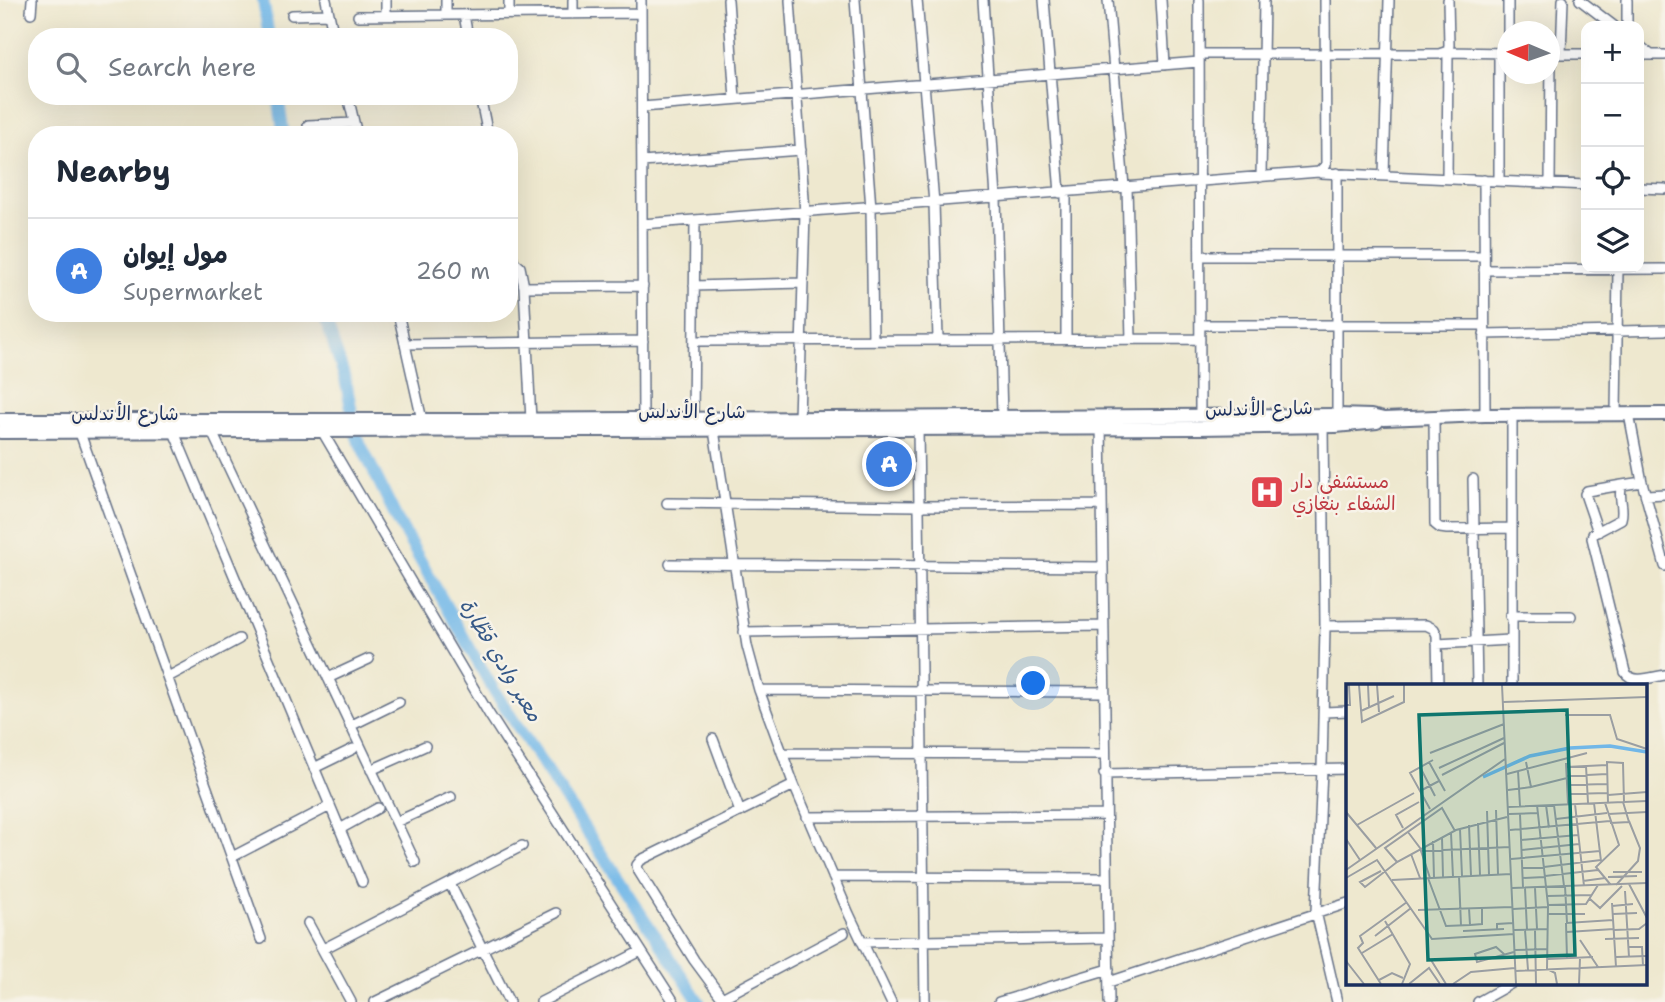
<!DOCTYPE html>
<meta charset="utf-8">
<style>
body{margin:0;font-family:"Shantell Sans","Playpen Sans Arabic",sans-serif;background:#f2f2f3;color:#1f2937}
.controls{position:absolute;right:21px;top:21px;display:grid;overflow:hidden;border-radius:14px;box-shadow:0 7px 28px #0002}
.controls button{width:63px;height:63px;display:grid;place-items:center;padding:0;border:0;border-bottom:2px solid #e0e1e3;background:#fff;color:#1f2937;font:35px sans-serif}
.compass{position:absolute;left:1497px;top:21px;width:63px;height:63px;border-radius:50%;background:#fff;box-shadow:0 7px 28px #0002;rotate:272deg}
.you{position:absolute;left:1034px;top:684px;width:24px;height:24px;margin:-18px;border:5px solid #fff;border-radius:50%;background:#1a73e8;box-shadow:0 0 0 10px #1a73e833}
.badge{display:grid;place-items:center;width:46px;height:46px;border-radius:50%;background:#b5179e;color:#fff;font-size:23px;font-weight:700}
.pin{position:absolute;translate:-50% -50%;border:4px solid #fff;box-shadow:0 2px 7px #0006}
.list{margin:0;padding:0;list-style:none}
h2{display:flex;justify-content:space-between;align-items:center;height:91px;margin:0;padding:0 28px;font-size:30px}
h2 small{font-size:23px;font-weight:400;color:#747a83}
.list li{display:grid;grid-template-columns:46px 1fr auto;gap:21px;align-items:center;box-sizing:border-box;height:105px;padding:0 28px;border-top:2px solid #e0e1e3}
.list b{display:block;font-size:26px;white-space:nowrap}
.list p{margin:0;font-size:23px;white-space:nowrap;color:#747a83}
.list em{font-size:23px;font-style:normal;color:#747a83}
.icon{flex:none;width:38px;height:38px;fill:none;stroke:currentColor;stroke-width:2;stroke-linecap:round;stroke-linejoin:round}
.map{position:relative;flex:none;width:1665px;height:1002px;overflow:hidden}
.search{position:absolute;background:#fff;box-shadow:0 7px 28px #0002;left:28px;top:28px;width:490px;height:77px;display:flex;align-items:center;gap:18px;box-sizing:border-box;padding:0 24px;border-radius:28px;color:#747a83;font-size:26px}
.panel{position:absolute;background:#fff;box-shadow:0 7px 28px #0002;left:28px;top:126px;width:490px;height:196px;border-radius:28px}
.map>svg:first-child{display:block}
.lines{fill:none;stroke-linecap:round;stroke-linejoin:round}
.river{stroke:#71b7e8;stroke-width:12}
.minor-casing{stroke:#657086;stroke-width:12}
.major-casing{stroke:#657086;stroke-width:16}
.minor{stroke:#fff;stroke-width:9}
.major{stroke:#fff;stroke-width:12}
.labels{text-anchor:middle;stroke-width:5;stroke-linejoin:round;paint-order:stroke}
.street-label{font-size:19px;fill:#1b2f5e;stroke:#f7f3e8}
.health-label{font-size:19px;fill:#be3a42;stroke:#f7f3e8;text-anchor:start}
.water-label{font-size:21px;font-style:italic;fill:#355887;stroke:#f7f3e8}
.inset-river{fill:none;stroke:#71b7e8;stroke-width:3.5}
.inset-road{fill:none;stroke:#9a9ea2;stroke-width:2}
.view{fill:#0f766e;fill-opacity:0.15;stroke:#0f766e;stroke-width:3.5}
.inset-edge{fill:none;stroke:#1b2f5e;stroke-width:3.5}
</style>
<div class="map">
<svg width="1665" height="1002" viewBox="0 0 1665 1002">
<rect width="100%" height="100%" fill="#f7f3e8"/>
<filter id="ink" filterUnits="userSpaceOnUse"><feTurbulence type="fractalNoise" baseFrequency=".0143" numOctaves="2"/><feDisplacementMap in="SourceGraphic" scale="14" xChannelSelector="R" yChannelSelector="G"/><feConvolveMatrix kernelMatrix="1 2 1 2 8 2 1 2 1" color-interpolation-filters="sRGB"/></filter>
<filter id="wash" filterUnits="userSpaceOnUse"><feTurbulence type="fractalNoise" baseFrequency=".00686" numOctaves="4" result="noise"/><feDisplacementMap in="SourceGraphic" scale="28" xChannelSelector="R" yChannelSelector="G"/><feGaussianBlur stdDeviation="1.57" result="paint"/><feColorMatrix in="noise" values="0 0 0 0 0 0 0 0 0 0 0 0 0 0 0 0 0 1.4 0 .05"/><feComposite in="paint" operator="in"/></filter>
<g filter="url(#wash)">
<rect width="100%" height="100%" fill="#eee8cf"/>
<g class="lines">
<path class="river" d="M 263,0 L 269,37
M 278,96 L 284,135
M 323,313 L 345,378 L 357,437 L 398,521 L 493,689 L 699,1002"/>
</g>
</g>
<g filter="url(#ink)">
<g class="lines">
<g class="minor-casing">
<path id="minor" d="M 326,0 L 334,37
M 386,0 L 386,15
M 446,0 L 446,15
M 573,0 L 573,14
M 641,0 L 643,422
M 728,0 L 735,99
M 790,0 L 805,213 L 799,418
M 855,0 L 871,208 L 873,340
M 917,0 L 934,203 L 938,339
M 983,0 L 996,198 L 1002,417
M 1044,0 L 1060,193
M 1108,0 L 1124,187
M 1161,0 L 1165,65
M 1199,0 L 1200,416
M 1508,0 L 1508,32
M 1580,0 L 1614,26
M 1627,0 L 1627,26
M 31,13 L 32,0
M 509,14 L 509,0
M 292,15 L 329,14
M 464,15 L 468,37
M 358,16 L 641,13
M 1639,45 L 1651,55
M 1446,52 L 1508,53
M 1199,54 L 1439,54 L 1448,51 L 1449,45 L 1448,0
M 1558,54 L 1586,54
M 1561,54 L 1563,0
M 1639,55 L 1665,55
M 348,96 L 357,135
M 480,96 L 488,135
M 642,107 L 1199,62
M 308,125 L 354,123
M 642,162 L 801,150
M 1321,173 L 1586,185
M 1384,175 L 1389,0
M 1261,177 L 1264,0
M 1447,178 L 1448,51
M 1484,180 L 1485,415
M 1499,181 L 1499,53
M 1550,183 L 1551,54
M 1127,187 L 1131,339
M 1639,188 L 1665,189
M 642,224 L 1319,172 L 1326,165 L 1325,0
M 509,237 L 513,261 L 509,263
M 1200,256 L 1484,256
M 513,261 L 520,267 L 524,287 L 531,420
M 1484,270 L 1665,269
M 694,286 L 803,283
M 524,287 L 643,286
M 398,313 L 422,420
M 1200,325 L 1484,325
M 1484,334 L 1665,330
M 1066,339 L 1066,192
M 694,341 L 1200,339
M 405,344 L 643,341
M 1512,414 L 1512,685
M 1616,414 L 1618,268
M 1629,414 L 1642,482 L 1665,566
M 1337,415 L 1337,173
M 693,418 L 695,221
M 1434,418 L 1435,524 L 1440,528 L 1447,529 L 1511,528
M 1101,423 L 1109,1002
M 1323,423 L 1325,626 L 1322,769 L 1316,912 L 1337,1002
M 918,426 L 925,1002
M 714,430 L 747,646 L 759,690 L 794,785 L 849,914 L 891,1002
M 322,431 L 489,714 L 674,1002
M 174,432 L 362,882
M 212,432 L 415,862
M 80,433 L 261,939
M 1473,479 L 1477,685
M 1642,482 L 1622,485 C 1617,496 1625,507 1621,519 L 1593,534 L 1592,538 L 1625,672 C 1633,685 1652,677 1665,675
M 1646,495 L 1665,494
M 667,503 L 918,506 L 1101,505
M 1598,532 L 1585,494 L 1587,491 L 1622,485
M 670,564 L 1102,567
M 1510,616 L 1571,616
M 1325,626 L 1426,625 L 1434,629 L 1437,635 L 1438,685
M 744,632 L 1102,626
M 1437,644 L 1510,640
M 168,677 L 239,639
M 328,678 L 369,659
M 759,690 L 1103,692
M 1324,712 L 1348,711
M 350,726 L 399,702
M 713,739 L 740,812
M 782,753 L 1104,754
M 314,768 L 353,749
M 371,770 L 425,746
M 1104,774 L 1348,769
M 807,817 L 1105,815
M 396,822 L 451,797
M 340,829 L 378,808
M 232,857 L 330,806
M 833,877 L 1107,878
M 450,884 L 509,1002
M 308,923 L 351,1002
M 862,942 L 1108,938
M 323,949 L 522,846
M 1109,982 L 1348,903
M 722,998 L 844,933
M 375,1002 L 556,913
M 541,1002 L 641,951
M 725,1002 L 694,960 L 638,870 L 637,865 L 641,860 L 794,785
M 999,1002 L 1109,969
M 1478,1002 L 1512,983"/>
</g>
<g class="major-casing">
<path id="major" d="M 0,420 L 475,420 L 1337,415 L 1371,416 L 1384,419 L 1485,415 L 1665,414
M 0,432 L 1199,428 L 1336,426 L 1377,422"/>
</g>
<use href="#minor" class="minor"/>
<use href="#major" class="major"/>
</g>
</g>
<defs>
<g id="hospital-square" transform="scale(1.75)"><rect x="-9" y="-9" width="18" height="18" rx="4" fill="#e0444e" stroke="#f7f3e8"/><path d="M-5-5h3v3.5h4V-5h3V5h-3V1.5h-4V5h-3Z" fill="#fff"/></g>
</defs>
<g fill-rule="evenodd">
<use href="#hospital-square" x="1267" y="492"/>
</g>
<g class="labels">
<g class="street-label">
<text transform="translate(1259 408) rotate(-1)" y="7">شارع الأندلس</text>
<text x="692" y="418">شارع الأندلس</text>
<text x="125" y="420">شارع الأندلس</text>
</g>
<g class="health-label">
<text x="1292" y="488">مستشفى دار<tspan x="1292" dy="22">الشفاء بنغازي</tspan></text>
</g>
<g class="water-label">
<text transform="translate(501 660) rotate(59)" y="7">معبر وادي قطّارة</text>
</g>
</g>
<g transform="translate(1346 684)">
<rect width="301" height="301" fill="#eee8cf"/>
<path class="inset-river" d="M 137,93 L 184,72 L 224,64 L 264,62 L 301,68"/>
<path class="inset-road" d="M 13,1 L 16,38 L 58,18 L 58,1M 22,1 L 23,23M 31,1 L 33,28M 156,1 L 170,300M 157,18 L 301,13M 0,21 L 4,21 L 3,1M 15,27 L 48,12M 219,31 L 264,31 L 271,55 L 301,65M 84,69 L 158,40M 83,78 L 99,107M 180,78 L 185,103 L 221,94M 220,79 L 222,120M 240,82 L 242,119M 74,83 L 89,112M 220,83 L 261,81M 93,84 L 158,54M 172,87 L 174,122M 161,90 L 241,69M 96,91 L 158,59M 221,92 L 261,90M 221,101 L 261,100M 162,106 L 185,103M 74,107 L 93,97M 222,110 L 262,109M 262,111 L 301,108M 248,119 L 255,177M 259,119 L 273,161 L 250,183 L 264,200M 262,119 L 261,78 L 277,79 L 278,118M 229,120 L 238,202M 191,121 L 202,221 L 240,220 L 252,201M 200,121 L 203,144M 208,121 L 218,202M 162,123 L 301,117M 84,125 L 64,89 L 87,76M 150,126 L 152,190M 141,127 L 143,191M 0,128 L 30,164M 163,130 L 192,129M 174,130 L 177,204M 262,130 L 301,128M 210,135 L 261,129M 132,139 L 134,191M 264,139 L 283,138 L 277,118M 11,141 L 68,109M 123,141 L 125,192M 57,144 L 50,131 L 73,118M 114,145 L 116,192M 164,146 L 264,137M 62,148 L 74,164 L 84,194M 105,149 L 107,193M 96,153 L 97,193M 0,155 L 14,176M 175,156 L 232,151M 87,157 L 88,194M 176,166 L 233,160M 75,167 L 164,163M 65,170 L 74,194M 165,175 L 254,167M 51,178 L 39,164 L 96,124 L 109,147M 198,183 L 255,176M 176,184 L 198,184M 0,186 L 159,75M 35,187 L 14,198 L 19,203 L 51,178 L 110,146 L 161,133M 267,188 L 296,188M 113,192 L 115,242M 199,192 L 252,186M 262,193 L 291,192M 0,194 L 31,176 L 86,255 L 168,250M 82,194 L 100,242 L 124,241 L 123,224M 177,194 L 199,193M 46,196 L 165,190M 237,197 L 259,194M 283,200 L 301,234M 270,201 L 292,177 L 294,164 L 283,137M 219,202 L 221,239 L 267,236M 166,204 L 301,199M 179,204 L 181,246M 189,204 L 191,245M 279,207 L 283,273M 201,212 L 246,211M 244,215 L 254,224 L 276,202M 266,219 L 270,283M 202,222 L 201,285 L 209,289 L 211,300M 266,222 L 287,220M 167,225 L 202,223M 72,226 L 166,223M 202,230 L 239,230M 267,230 L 291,229M 39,237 L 64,280 L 56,300M 220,239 L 221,274M 124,241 L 136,240 L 136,224M 151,246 L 151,240 L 167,239M 168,246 L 202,245M 179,246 L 182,286M 189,246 L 190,300M 268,246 L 293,245 L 301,239M 117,247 L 158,245M 221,248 L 268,245M 29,252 L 65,224M 259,255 L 293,254M 234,256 L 252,283M 282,263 L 296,263 L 297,282M 169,266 L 202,265M 16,269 L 47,250M 158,270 L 150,263 L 129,270 L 131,278 L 168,268M 270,273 L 301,272M 202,275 L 247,273M 85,276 L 100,300M 0,277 L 18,300M 169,287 L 301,281M 33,296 L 46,289 L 57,294M 35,300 L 12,264 L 17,259 L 14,252 L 61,218M 63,300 L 83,284 L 94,300M 107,300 L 125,288 L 169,284M 233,300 L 234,274"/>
<path class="view" d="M 221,26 L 229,271 L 82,276 L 73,31 Z"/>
<rect width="301" height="301" class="inset-edge"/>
</g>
</svg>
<div class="controls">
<button>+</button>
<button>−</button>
<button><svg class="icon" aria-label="locate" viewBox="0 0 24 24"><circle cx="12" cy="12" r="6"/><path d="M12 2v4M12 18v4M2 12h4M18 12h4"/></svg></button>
<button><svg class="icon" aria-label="layers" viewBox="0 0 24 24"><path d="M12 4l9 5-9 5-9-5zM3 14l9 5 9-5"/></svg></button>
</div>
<svg class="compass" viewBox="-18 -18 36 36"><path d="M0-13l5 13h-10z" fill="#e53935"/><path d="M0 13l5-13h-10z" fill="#747a83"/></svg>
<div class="you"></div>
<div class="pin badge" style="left:889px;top:464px;background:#3f7fe0">A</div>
<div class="search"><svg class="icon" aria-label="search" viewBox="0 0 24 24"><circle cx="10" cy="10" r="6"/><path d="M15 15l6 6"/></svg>Search here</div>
<section class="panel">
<h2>Nearby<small></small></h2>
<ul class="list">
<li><span class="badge" style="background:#3f7fe0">A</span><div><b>مول إيوان</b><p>Supermarket</p></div><em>260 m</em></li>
</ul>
</section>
</div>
